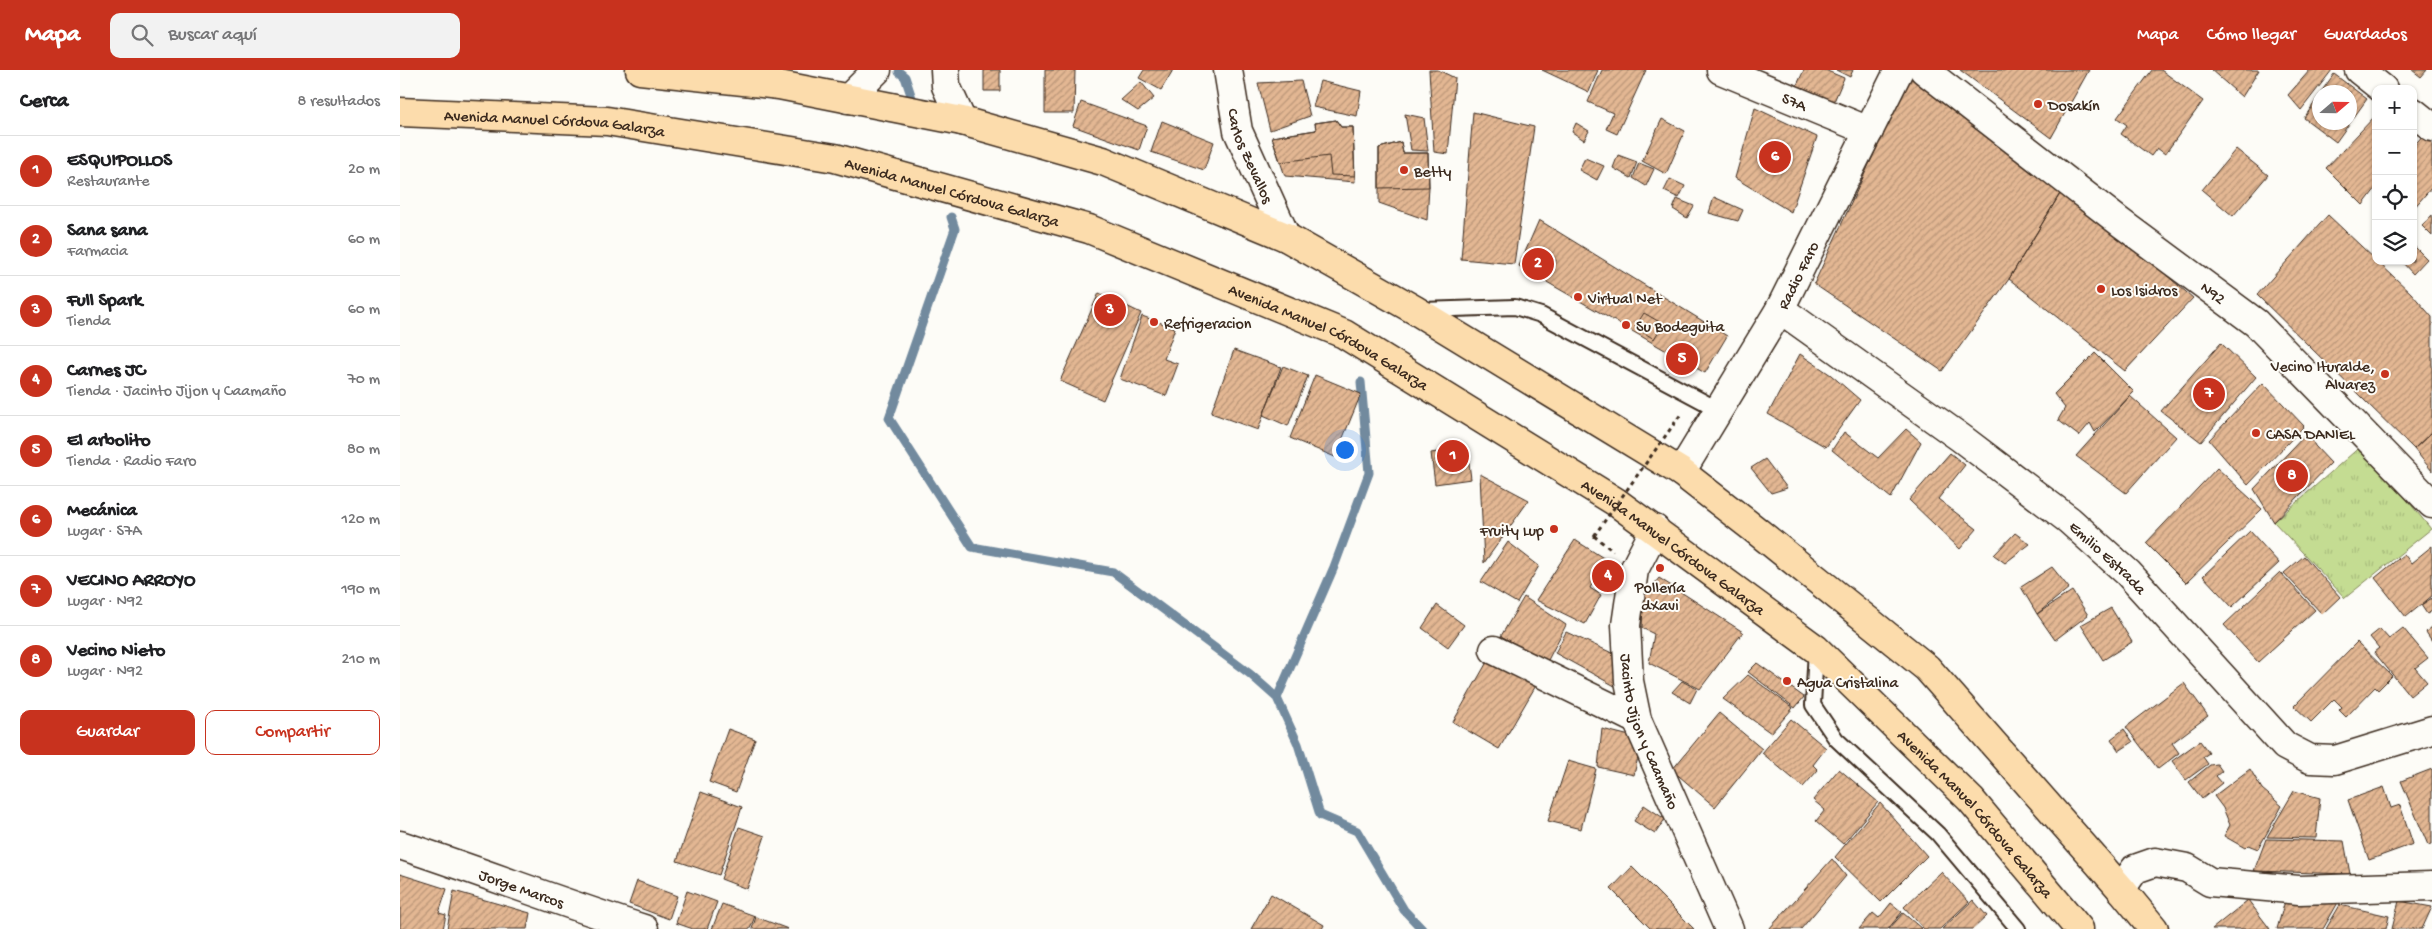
<!DOCTYPE html>
<html lang="es">
<meta charset="utf-8">
<style>
body{margin:0;font-family:"Gochi Hand",sans-serif;background:#f2f2f2;color:#202124}
.controls{position:absolute;right:15px;top:15px;display:grid;overflow:hidden;border-radius:10px;box-shadow:0 1px 4px #0004}
.controls button{width:45px;height:45px;display:grid;place-items:center;padding:0;border:0;border-bottom:1px solid #e0e0e0;background:#fff;color:#202124;font:25px sans-serif}
.compass{position:absolute;left:1912px;top:15px;width:45px;height:45px;border-radius:50%;background:#fff;box-shadow:0 1px 4px #0004;rotate:70deg}
.you{position:absolute;left:944px;top:379px;width:18px;height:18px;margin:-12px;border:4px solid #fff;border-radius:50%;background:#1a73e8;box-shadow:0 0 0 8px #1a73e833}
.badge{display:grid;place-items:center;width:32px;height:32px;border-radius:50%;background:#c8321e;color:#fff;font-size:16px;font-weight:700}
.pin{position:absolute;translate:-50% -50%;border:2px solid #fff;box-shadow:0 1px 5px #0006}
.list{margin:0;padding:0;list-style:none}
h2{display:flex;justify-content:space-between;align-items:center;height:65px;margin:0;padding:0 20px;font-size:21px}
h2 small{font-size:16px;font-weight:400;color:#757577}
.list li{display:grid;grid-template-columns:32px 1fr auto;gap:15px;align-items:center;box-sizing:border-box;height:70px;padding:0 20px;border-top:1px solid #e0e0e0}
.list b{display:block;font-size:19px;white-space:nowrap}
.list p{margin:0;font-size:16px;white-space:nowrap;color:#757577}
.list em{font-size:16px;font-style:normal;color:#757577}
.actions{display:flex;gap:10px;padding:15px 20px}
.actions a{flex:1;padding:11px 0;border:1px solid #c8321e;border-radius:10px;text-align:center;font-size:18px;color:#c8321e}
.actions .main{background:#c8321e;color:#fff}
.icon{flex:none;width:28px;height:28px;fill:none;stroke:currentColor;stroke-width:2;stroke-linecap:round;stroke-linejoin:round}
.map{position:relative;flex:none;width:2032px;height:859px;overflow:hidden}
header{display:flex;align-items:center;gap:30px;box-sizing:border-box;height:70px;padding:0 25px;background:#c8321e;color:#fff}
header strong{font-size:24px}
nav{display:flex;gap:28px;margin-inline-start:auto;font-size:18px}
.search{width:350px;height:45px;background:#f2f2f2;display:flex;align-items:center;gap:12px;box-sizing:border-box;padding:0 18px;border-radius:10px;color:#757577;font-size:19px}
main{display:flex}
aside{flex:1;background:#fff}
.map>svg:first-child{display:block}
.grass{fill:url(#grass-tufts);stroke:#808358}
.lines{fill:none;stroke-linecap:round;stroke-linejoin:round}
.stream{stroke:#728a9e;stroke-width:9}
.building{fill:url(#building-hatch);stroke:#3b2a1e}
.service-casing{stroke:#3b2a1e;stroke-width:18}
.minor-casing{stroke:#3b2a1e;stroke-width:31}
.secondary-casing{stroke:#3b2a1e;stroke-width:31}
.primary-casing{stroke:#3b2a1e;stroke-width:31}
.path{stroke:#3b2a1e;stroke-width:3;stroke-dasharray:4 4;stroke-linecap:butt}
.service{stroke:#fdfcf7;stroke-width:14}
.minor{stroke:#fdfcf7;stroke-width:28}
.secondary{stroke:#fdfcf7;stroke-width:28}
.primary{stroke:#fcdcac;stroke-width:28}
.path-bridge{stroke:#3b2a1e;stroke-width:3;stroke-dasharray:4 4;stroke-linecap:butt}
.poi-dot{fill:#c8321e;stroke:#fdfcf7;stroke-width:2}
.labels{text-anchor:middle;stroke-width:4;stroke-linejoin:round;paint-order:stroke}
.street-label{font-size:16px;fill:#3b2a1e;stroke:#fdfcf7}
.poi-label{font-size:16px;fill:#3b2a1e;stroke:#fdfcf7;text-anchor:start}
</style>
<header>
<strong>Mapa</strong>
<div class="search"><svg class="icon" aria-label="search" viewBox="0 0 24 24"><circle cx="10" cy="10" r="6"/><path d="M15 15l6 6"/></svg>Buscar aquí</div>
<nav><a>Mapa</a><a>Cómo llegar</a><a>Guardados</a></nav>
</header>
<main>
<aside>
<h2>Cerca<small>8 resultados</small></h2>
<ul class="list">
<li><span class="badge">1</span><div><b>ESQUIPOLLOS</b><p>Restaurante</p></div><em>20 m</em></li>
<li><span class="badge">2</span><div><b>Sana sana</b><p>Farmacia</p></div><em>60 m</em></li>
<li><span class="badge">3</span><div><b>Full Spark</b><p>Tienda</p></div><em>60 m</em></li>
<li><span class="badge">4</span><div><b>Carnes JC</b><p>Tienda · Jacinto Jijon y Caamaño</p></div><em>70 m</em></li>
<li><span class="badge">5</span><div><b>El arbolito</b><p>Tienda · Radio Faro</p></div><em>80 m</em></li>
<li><span class="badge">6</span><div><b>Mecánica</b><p>Lugar · S7A</p></div><em>120 m</em></li>
<li><span class="badge">7</span><div><b>VECINO ARROYO</b><p>Lugar · N92</p></div><em>190 m</em></li>
<li><span class="badge">8</span><div><b>Vecino Nieto</b><p>Lugar · N92</p></div><em>210 m</em></li>
</ul>
<div class="actions"><a class="main">Guardar</a><a>Compartir</a></div>
</aside>
<div class="map">
<svg width="2032" height="859" viewBox="0 0 2032 859">
<defs>
<pattern id="grass-tufts" width="24" height="20" patternUnits="userSpaceOnUse" patternTransform="scale(1.25)"><rect width="24" height="20" fill="#c4dc92"/><path d="M3 7l-1-3M5 7V3M7 7l1-3M15 17l-1-3M17 17v-4M19 17l1-3" fill="none" stroke="#a9bd7d"/></pattern>
<pattern id="building-hatch" width="6" height="6" patternUnits="userSpaceOnUse" patternTransform="scale(1.25)"><rect width="6" height="6" fill="#e3b793"/><path d="M-1 1l2-2M0 6l6-6M5 7l2-2" fill="none" stroke="#b99577"/></pattern>
</defs>
<rect width="100%" height="100%" fill="#fdfcf7"/>
<filter id="ink" filterUnits="userSpaceOnUse"><feTurbulence type="fractalNoise" baseFrequency=".02" numOctaves="2"/><feDisplacementMap in="SourceGraphic" scale="10" xChannelSelector="R" yChannelSelector="G"/><feConvolveMatrix kernelMatrix="1 2 1 2 8 2 1 2 1" color-interpolation-filters="sRGB"/></filter>
<g filter="url(#ink)">
<path class="grass" d="M 1962,375 L 2031,459 L 1945,528 L 1874,452 Z"/>
<g class="lines">
<path class="stream" d="M 499,2 L 505,7 L 513,31
M 551,147 L 555,159 L 489,348 L 572,477 L 713,502 L 850,604 L 877,628 L 898,674 L 920,745 L 957,761 L 1004,840 L 1022,859
M 877,628 L 934,497 L 969,403 L 961,312"/>
</g>
<path class="building" d="M 584,0 L 600,0 L 600,21 L 584,21 Z
M 645,0 L 675,0 L 674,43 L 645,43 Z
M 744,0 L 773,0 L 761,20 L 739,8 Z
M 1029,0 L 1038,0 L 1055,8 L 1048,84 L 1034,82 Z
M 1142,0 L 1198,0 L 1189,22 Z
M 1202,0 L 1246,0 L 1217,64 L 1206,59 L 1213,43 L 1188,32 Z
M 1404,0 L 1425,0 L 1444,8 L 1432,36 L 1396,17 Z
M 1436,0 L 1453,0 L 1450,7 Z
M 1560,0 L 1689,0 L 1651,68 Z
M 1752,0 L 1761,0 L 1803,31 L 1765,84 L 1757,78 L 1751,86 L 1721,64 L 1727,55 L 1717,48 Z
M 1811,0 L 1859,0 L 1842,27 Z
M 1910,0 L 1932,0 L 1901,40 L 1888,25 Z
M 2012,0 L 2027,0 L 2021,7 Z
M 1511,3 L 1664,117 L 1609,209 L 1542,301 L 1414,214 Z
M 1934,4 L 1967,29 L 1936,72 L 1904,48 L 1920,25 L 1920,52 L 1950,52 L 1950,22 L 1921,22 Z
M 901,11 L 910,46 L 870,60 L 858,13 Z
M 920,11 L 961,21 L 957,46 L 913,37 Z
M 741,12 L 754,28 L 738,41 L 721,30 Z
M 681,32 L 747,56 L 739,80 L 673,56 Z
M 1355,38 L 1417,67 L 1391,142 L 1335,108 Z
M 1073,42 L 1134,57 L 1114,194 L 1061,189 Z
M 1005,44 L 1024,48 L 1028,81 L 1011,80 Z
M 1976,45 L 1976,118 L 1963,135 L 1926,98 Z
M 1262,49 L 1285,61 L 1266,104 L 1242,91 Z
M 936,50 L 941,57 L 953,57 L 955,112 L 885,106 L 872,67 L 916,60 L 915,53 Z
M 936,50 L 941,57 L 953,57 L 955,106 L 931,105 L 929,86 L 880,92 L 872,67 L 916,60 L 915,53 Z
M 762,51 L 814,72 L 804,100 L 751,82 Z
M 1176,53 L 1189,61 L 1184,70 L 1172,62 Z
M 2023,65 L 2032,73 L 2032,117 L 2013,139 L 2013,77 Z
M 1001,72 L 1003,83 L 1028,83 L 1029,117 L 1027,150 L 979,133 L 979,78 Z
M 1001,72 L 1003,83 L 1028,83 L 1029,117 L 979,118 L 979,78 Z
M 1836,79 L 1868,105 L 1833,146 L 1802,120 Z
M 1218,85 L 1237,92 L 1231,108 L 1213,98 Z
M 1185,88 L 1204,96 L 1197,110 L 1179,100 Z
M 1239,93 L 1254,99 L 1246,116 L 1233,108 Z
M 1270,109 L 1285,116 L 1279,128 L 1264,121 Z
M 1664,117 L 1793,228 L 1725,301 L 1609,209 Z
M 1314,127 L 1343,140 L 1338,151 L 1309,143 Z
M 1277,129 L 1294,136 L 1287,148 L 1273,139 Z
M 1928,145 L 2011,223 L 2032,247 L 2032,362 L 2014,379 L 1857,225 Z
M 2032,145 L 2032,166 L 2022,156 Z
M 1139,150 L 1327,266 L 1305,303 L 1119,196 Z
M 2013,175 L 2027,189 L 2013,204 L 2001,191 L 2013,191 Z
M 1131,178 L 1156,190 L 1148,207 L 1123,195 Z
M 699,223 L 741,243 L 703,330 L 660,311 Z
M 1244,243 L 1263,254 L 1254,269 L 1235,257 Z
M 742,246 L 775,258 L 764,289 L 778,294 L 766,326 L 720,309 Z
M 1821,273 L 1856,307 L 1801,372 L 1761,341 Z
M 834,280 L 881,297 L 858,360 L 811,343 Z
M 1695,283 L 1734,322 L 1695,362 L 1690,353 L 1679,366 L 1658,350 L 1665,338 L 1654,324 Z
M 1400,284 L 1431,305 L 1460,330 L 1426,377 L 1368,344 Z
M 883,296 L 908,306 L 888,356 L 863,345 Z
M 915,305 L 961,324 L 935,387 L 890,368 Z
M 1863,313 L 1904,356 L 1848,415 L 1809,370 Z
M 1730,326 L 1776,367 L 1726,423 L 1676,386 Z
M 1506,359 L 1521,372 L 1491,428 L 1432,380 L 1444,362 L 1478,388 Z
M 1908,362 L 1915,376 L 1931,393 L 1874,452 L 1854,419 Z
M 2032,362 L 2032,401 L 2014,379 Z
M 1067,377 L 1071,409 L 1035,414 L 1031,383 Z
M 1550,383 L 1565,395 L 1538,429 L 1577,459 L 1560,479 L 1509,430 Z
M 1365,389 L 1387,418 L 1371,423 L 1351,398 Z
M 1817,398 L 1862,439 L 1786,513 L 1746,473 Z
M 1080,404 L 1129,430 L 1084,493 Z
M 1850,461 L 1879,493 L 1832,537 L 1803,506 Z
M 1615,463 L 1630,474 L 1605,493 L 1594,485 Z
M 1175,470 L 1205,489 L 1190,518 L 1201,525 L 1185,554 L 1136,530 Z
M 1108,472 L 1139,496 L 1117,533 L 1081,512 Z
M 2032,476 L 2032,526 L 2006,547 L 1975,508 L 2004,484 L 2011,493 Z
M 1904,486 L 1940,527 L 1922,544 L 1884,503 Z
M 1652,497 L 1669,518 L 1637,544 L 1621,517 Z
M 1880,502 L 1915,540 L 1858,592 L 1824,555 Z
M 1259,508 L 1343,562 L 1300,619 L 1249,593 L 1254,564 L 1242,558 L 1243,528 Z
M 1672,521 L 1688,545 L 1655,570 L 1637,544 Z
M 1124,527 L 1166,555 L 1147,592 L 1101,566 Z
M 2032,528 L 2032,541 L 2027,544 L 2021,535 Z
M 1037,535 L 1064,555 L 1048,577 L 1022,558 Z
M 1711,538 L 1732,572 L 1703,590 L 1681,555 Z
M 2032,557 L 2032,571 L 2026,562 Z
M 2003,558 L 2028,588 L 2015,598 L 2027,612 L 2010,626 L 1974,582 L 1979,578 L 1970,567 L 1980,559 L 1989,569 Z
M 1166,562 L 1223,588 L 1222,620 L 1155,583 Z
M 1957,572 L 1992,606 L 1978,620 L 1975,617 L 1946,647 L 1939,640 L 1942,637 L 1934,629 L 1911,652 L 1894,636 Z
M 1091,585 L 1138,612 L 1099,679 L 1053,652 Z
M 1357,593 L 1404,627 L 1395,638 L 1348,602 Z
M 1348,605 L 1393,638 L 1371,663 L 1323,629 Z
M 1282,611 L 1297,619 L 1290,633 L 1272,622 Z
M 1784,613 L 1808,646 L 1772,673 L 1779,683 L 1758,699 L 1726,657 Z
M 1319,643 L 1362,679 L 1315,737 L 1272,700 Z
M 1391,649 L 1426,678 L 1413,695 L 1418,700 L 1403,717 L 1362,683 Z
M 328,659 L 355,669 L 336,722 L 309,712 Z
M 1202,659 L 1242,669 L 1234,705 L 1198,697 Z
M 1724,659 L 1733,672 L 1719,681 L 1711,669 Z
M 1800,671 L 1809,683 L 1803,687 L 1808,694 L 1786,710 L 1772,691 Z
M 1168,691 L 1196,699 L 1181,759 L 1148,751 Z
M 1817,694 L 1822,701 L 1816,706 L 1822,713 L 1802,729 L 1789,712 L 1810,695 Z
M 1439,699 L 1478,732 L 1443,774 L 1416,751 L 1425,740 L 1413,730 Z
M 1850,699 L 1862,719 L 1882,736 L 1858,779 L 1848,775 L 1845,778 L 1824,766 L 1830,755 L 1823,738 L 1814,726 Z
M 2032,699 L 2032,774 L 2028,775 L 2001,711 Z
M 1984,717 L 1991,738 L 2000,735 L 2013,774 L 1969,790 L 1948,730 Z
M 1894,721 L 1920,728 L 1916,768 L 1867,767 Z
M 301,722 L 342,737 L 319,805 L 277,791 Z
M 1480,733 L 1527,786 L 1481,832 L 1435,787 Z
M 1244,735 L 1265,749 L 1255,764 L 1234,751 Z
M 339,757 L 365,766 L 347,819 L 321,809 Z
M 1866,769 L 1944,771 L 1950,804 L 1854,801 Z
M 1432,789 L 1446,806 L 1401,859 L 1369,859 Z
M 1232,797 L 1294,859 L 1251,859 L 1211,819 Z
M 1541,802 L 1569,832 L 1540,859 L 1524,859 L 1504,837 Z
M 0,804 L 47,819 L 39,843 L 46,845 L 43,859 L 0,859 Z
M 237,811 L 277,826 L 269,849 L 229,834 Z
M 54,821 L 130,843 L 127,859 L 47,859 Z
M 287,821 L 317,832 L 307,859 L 293,859 L 276,853 Z
M 871,824 L 924,855 L 922,859 L 851,859 Z
M 1887,824 L 1940,829 L 1923,859 L 1877,859 Z
M 1573,830 L 1587,846 L 1573,859 L 1542,859 Z
M 1848,830 L 1870,859 L 1812,859 Z
M 1999,831 L 2032,837 L 2022,859 L 1992,859 Z
M 1491,833 L 1502,842 L 1488,859 L 1459,859 L 1473,843 L 1479,848 Z
M 322,834 L 355,846 L 350,859 L 312,859 Z
M 1940,835 L 1989,846 L 1986,859 L 1926,859 Z
M 1503,843 L 1522,859 L 1489,859 Z
M 356,847 L 388,859 L 352,859 Z"/>
<g class="lines">
<g class="service-casing">
<path id="service" d="M 1022,240 L 1115,237 L 1141,245 L 1319,340
M 1416,580 L 1413,635 L 1436,669 L 1538,764 L 1618,859"/>
</g>
<g class="minor-casing">
<g id="minor">
<path d="M 545,0 L 546,16 L 562,51"/>
<path id="s1" d="M 828,0 L 838,61 L 886,167"/>
<path id="s2" d="M 1321,0 L 1469,61"/>
<path id="s3" d="M 1524,0 L 1721,153 L 1856,253 L 2032,434"/>
<path d="M 1959,0 L 1983,19"/>
<path d="M 448,29 L 477,0"/>
<path d="M 2013,42 L 2032,57"/>
<path id="s4" d="M 1380,239 L 1561,368 L 1669,450 L 1728,503 L 1885,676 L 1910,689 L 1935,690 L 2032,660"/>
<path id="s5" d="M 1281,402 L 1380,239 L 1499,0"/>
<path d="M 1094,580 L 1237,650"/>
<path d="M 1721,819 L 1735,799 L 1755,792 L 1787,798 L 1810,812 L 1899,820 L 2032,816"/>
</g>
</g>
<g class="secondary-casing">
<g id="secondary">
<path id="s6" d="M 1255,459 L 1234,500 L 1226,555 L 1229,611 L 1237,650 L 1329,859"/>
<path id="s7" d="M 0,775 C 82,802 162,833 244,859"/>
</g>
</g>
<g class="primary-casing">
<g id="primary">
<path d="M 240,0 L 379,15 L 562,51 L 703,91 L 886,167 L 1015,240 L 1281,402 L 1353,458 L 1527,598 L 1721,819 L 1754,859"/>
<path id="s8" d="M 0,42 L 207,51 L 435,88 L 689,159 L 944,264 L 1216,432 L 1416,579 L 1571,730 L 1679,859"/>
</g>
</g>
<path class="path" d="M 1194,466 L 1213,481"/>
<use href="#service" class="service"/>
<use href="#minor" class="minor"/>
<use href="#secondary" class="secondary"/>
<use href="#primary" class="primary"/>
<path class="path-bridge" d="M 1194,466 L 1281,344"/>
</g>
</g>
<g class="poi-dot">
<circle cx="1638" cy="34" r="5"/>
<circle cx="1004" cy="100" r="5"/>
<circle cx="1701" cy="219" r="5"/>
<circle cx="1178" cy="227" r="5"/>
<circle cx="754" cy="252" r="5"/>
<circle cx="1226" cy="255" r="5"/>
<circle cx="1985" cy="304" r="5"/>
<circle cx="1856" cy="363" r="5"/>
<circle cx="1154" cy="459" r="5"/>
<circle cx="1260" cy="498" r="5"/>
<circle cx="1387" cy="611" r="5"/>
</g>
<g class="labels">
<g class="street-label">
<text dy="6" stroke="none"><textPath href="#s2" startOffset="80">S7A</textPath></text>
<text dy="6" stroke="none"><textPath href="#s8" startOffset="155">Avenida Manuel Córdova Galarza</textPath></text>
<text dy="6" stroke="none"><textPath href="#s1" startOffset="89">Carlos Zevallos</textPath></text>
<text dy="6" stroke="none"><textPath href="#s8" startOffset="560">Avenida Manuel Córdova Galarza</textPath></text>
<text dy="6" stroke="none"><textPath href="#s5" startOffset="229">Radio Faro</textPath></text>
<text dy="6" stroke="none"><textPath href="#s3" startOffset="365">N92</textPath></text>
<text dy="6" stroke="none"><textPath href="#s8" startOffset="965">Avenida Manuel Córdova Galarza</textPath></text>
<text dy="6" stroke="none"><textPath href="#s8" startOffset="1370">Avenida Manuel Córdova Galarza</textPath></text>
<text dy="6" stroke="none"><textPath href="#s4" startOffset="412">Emilio Estrada</textPath></text>
<text dy="6" stroke="none"><textPath href="#s6" startOffset="212">Jacinto Jijon y Caamaño</textPath></text>
<text dy="6" stroke="none"><textPath href="#s8" startOffset="1775">Avenida Manuel Córdova Galarza</textPath></text>
<text dy="6" stroke="none"><textPath href="#s7" startOffset="129">Jorge Marcos</textPath></text>
</g>
<g class="poi-label">
<text x="1648" y="40">Dosakín</text>
<text x="1014" y="106">Betty</text>
<text x="1711" y="225">Los Isidros</text>
<text x="1188" y="233">Virtual Net</text>
<text x="764" y="258">Refrigeracion</text>
<text x="1236" y="261">Su Bodeguita</text>
<text x="1975" y="301" text-anchor="end">Vecino Ituralde,<tspan x="1975" dy="18">Alvarez</tspan></text>
<text x="1866" y="369">CASA DANIEL</text>
<text x="1144" y="465" text-anchor="end">Fruity Lup</text>
<text x="1260" y="522" text-anchor="middle">Pollería<tspan x="1260" dy="18">dXavi</tspan></text>
<text x="1397" y="617">Agua Cristalina</text>
</g>
</g>
</svg>
<div class="controls">
<button>+</button>
<button>−</button>
<button><svg class="icon" aria-label="locate" viewBox="0 0 24 24"><circle cx="12" cy="12" r="6"/><path d="M12 2v4M12 18v4M2 12h4M18 12h4"/></svg></button>
<button><svg class="icon" aria-label="layers" viewBox="0 0 24 24"><path d="M12 4l9 5-9 5-9-5zM3 14l9 5 9-5"/></svg></button>
</div>
<svg class="compass" viewBox="-18 -18 36 36"><path d="M0-13l5 13h-10z" fill="#e53935"/><path d="M0 13l5-13h-10z" fill="#757577"/></svg>
<div class="you"></div>
<div class="pin badge" style="left:1053px;top:386px">1</div>
<div class="pin badge" style="left:1138px;top:194px">2</div>
<div class="pin badge" style="left:710px;top:240px">3</div>
<div class="pin badge" style="left:1208px;top:506px">4</div>
<div class="pin badge" style="left:1282px;top:289px">5</div>
<div class="pin badge" style="left:1375px;top:87px">6</div>
<div class="pin badge" style="left:1809px;top:324px">7</div>
<div class="pin badge" style="left:1892px;top:406px">8</div>
</div>
</main>
